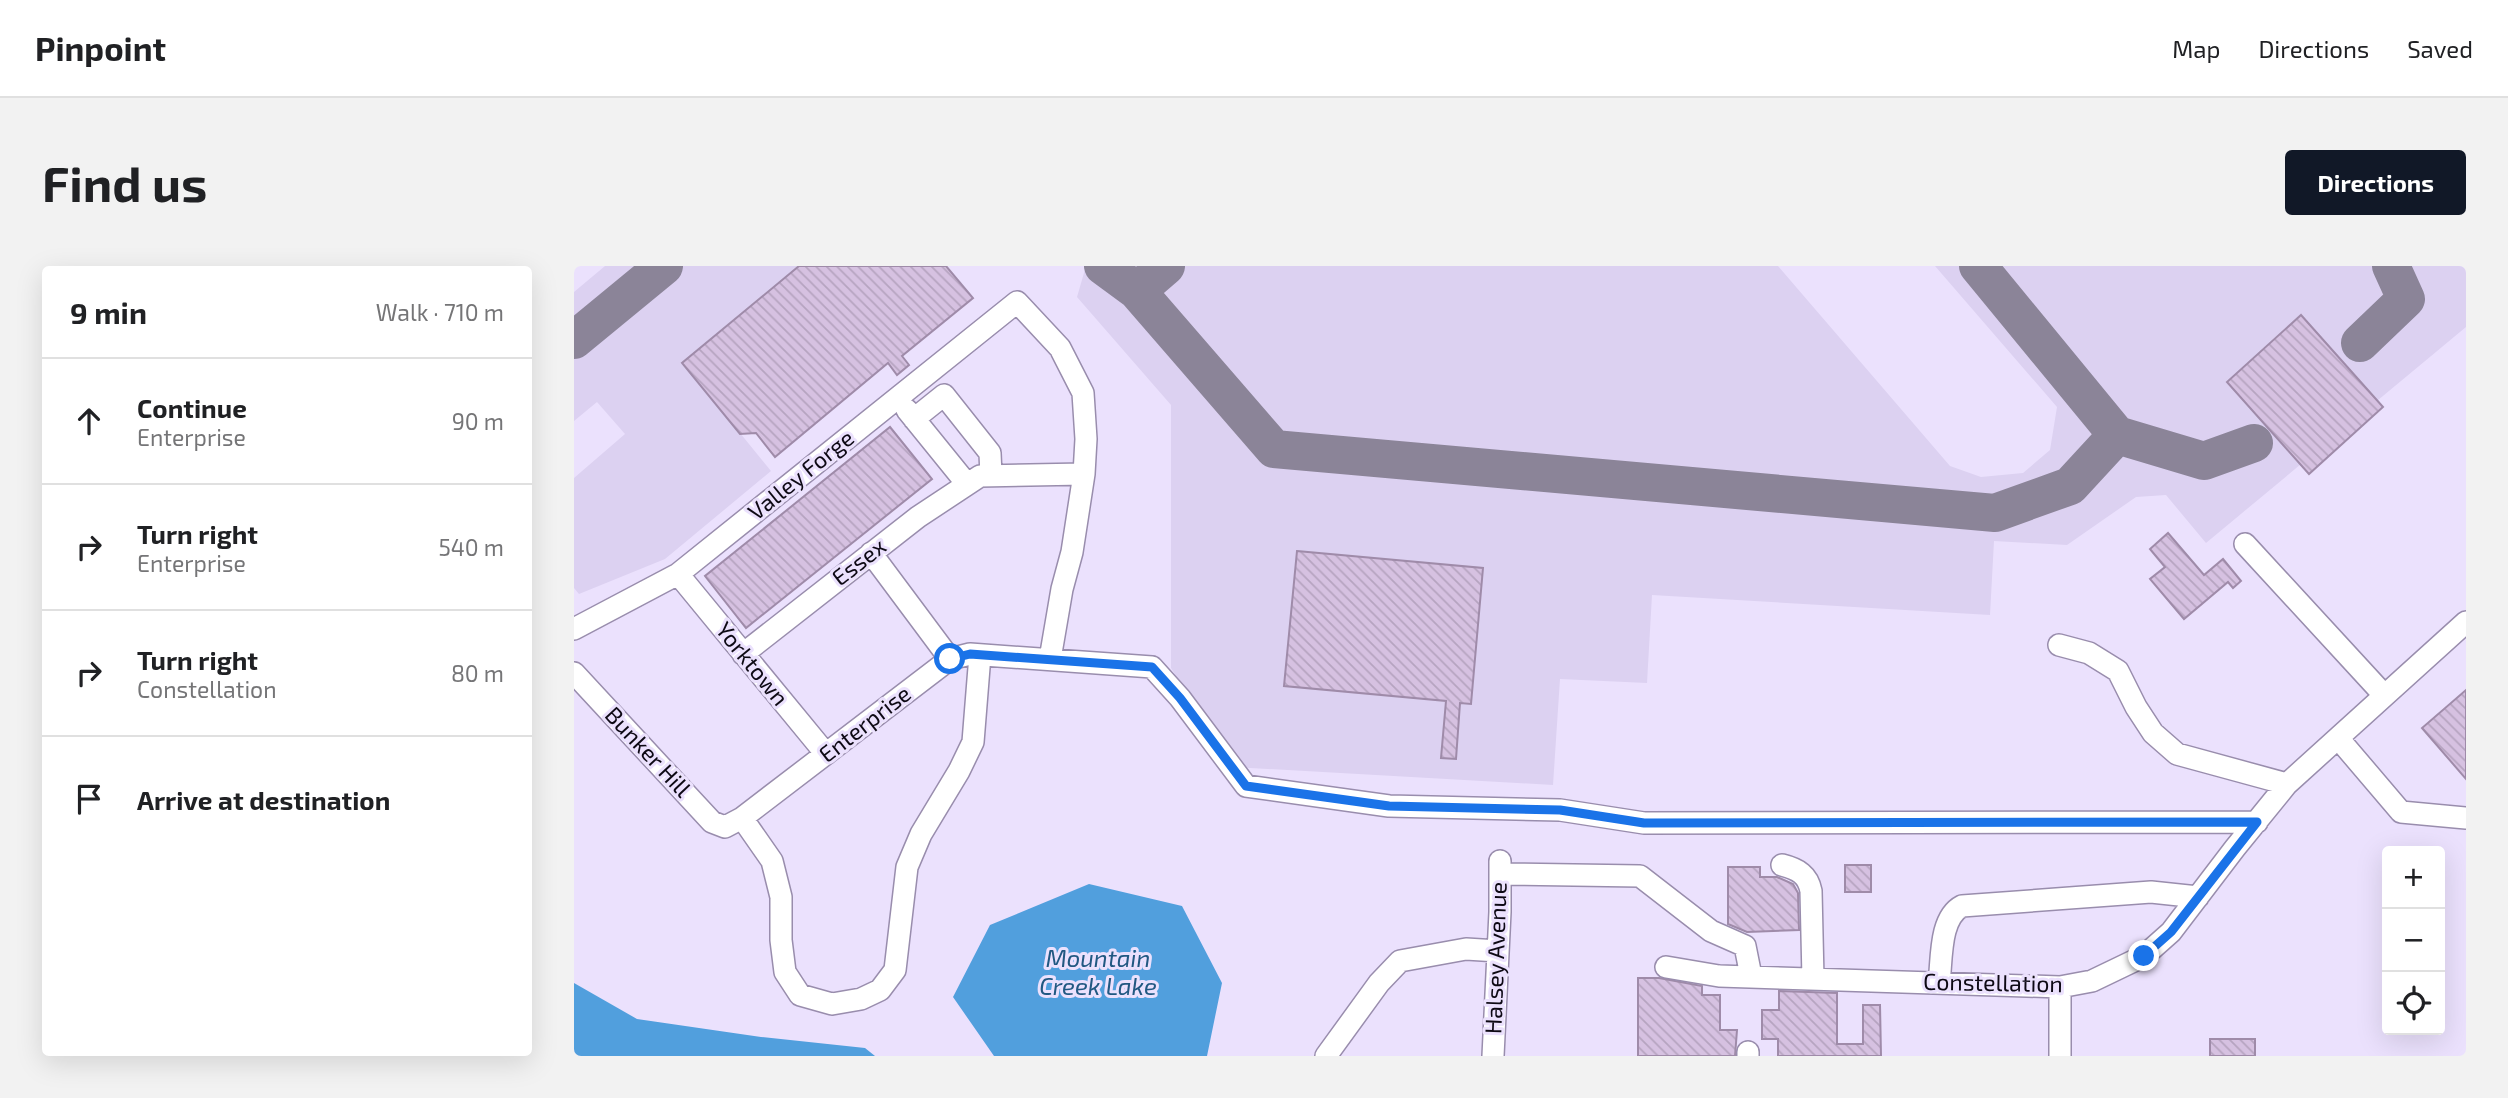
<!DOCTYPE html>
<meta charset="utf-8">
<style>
body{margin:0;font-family:"Exo 2",sans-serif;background:#f2f2f2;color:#202124}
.controls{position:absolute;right:21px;bottom:21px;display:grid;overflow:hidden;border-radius:7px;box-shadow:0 7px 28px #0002}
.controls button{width:63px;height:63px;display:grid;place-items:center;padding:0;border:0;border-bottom:2px solid #e0e0e0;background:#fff;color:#202124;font:35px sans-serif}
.stop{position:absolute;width:21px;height:21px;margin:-16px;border:5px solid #1a73e8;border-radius:50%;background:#fff}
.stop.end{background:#1a73e8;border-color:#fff;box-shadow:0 2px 7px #0008}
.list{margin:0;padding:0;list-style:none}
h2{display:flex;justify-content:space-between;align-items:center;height:91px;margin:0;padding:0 28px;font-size:30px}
h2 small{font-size:23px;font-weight:400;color:#757577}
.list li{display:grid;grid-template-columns:46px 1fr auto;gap:21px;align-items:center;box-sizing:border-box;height:126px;padding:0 28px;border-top:2px solid #e0e0e0}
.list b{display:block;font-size:26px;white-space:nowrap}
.list p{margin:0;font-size:23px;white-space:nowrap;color:#757577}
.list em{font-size:23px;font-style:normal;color:#757577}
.icon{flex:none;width:38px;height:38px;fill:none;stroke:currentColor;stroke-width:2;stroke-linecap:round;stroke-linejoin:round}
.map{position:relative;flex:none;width:1892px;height:790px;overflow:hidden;border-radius:7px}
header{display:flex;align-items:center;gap:42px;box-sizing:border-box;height:98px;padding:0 35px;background:#fff;border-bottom:2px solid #e0e0e0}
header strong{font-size:33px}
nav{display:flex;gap:38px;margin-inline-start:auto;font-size:24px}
.intro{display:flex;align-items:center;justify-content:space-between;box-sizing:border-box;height:168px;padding:0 42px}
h1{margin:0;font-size:49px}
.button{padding:18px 32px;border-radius:7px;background:#111827;color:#fff;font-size:24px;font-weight:700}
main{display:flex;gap:42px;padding:0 42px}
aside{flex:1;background:#fff;border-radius:7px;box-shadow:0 7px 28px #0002}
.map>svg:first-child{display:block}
.built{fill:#dcd1f1}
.water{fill:#519fdd}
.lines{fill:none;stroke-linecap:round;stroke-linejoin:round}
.taxiway{stroke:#8b8498;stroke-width:38}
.building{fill:url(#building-back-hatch);stroke:#9f8ba9;stroke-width:2}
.minor-casing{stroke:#998dad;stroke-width:24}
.minor{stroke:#fff;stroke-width:21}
.route{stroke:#1a73e8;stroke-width:9}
.labels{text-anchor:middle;stroke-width:6;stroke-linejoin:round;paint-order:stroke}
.street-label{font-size:23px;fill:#0d0914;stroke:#ebe1fd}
.water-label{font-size:24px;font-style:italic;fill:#215882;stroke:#ebe1fd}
</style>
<header>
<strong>Pinpoint</strong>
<nav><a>Map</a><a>Directions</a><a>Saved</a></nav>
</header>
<div class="intro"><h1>Find us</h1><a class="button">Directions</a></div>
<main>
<aside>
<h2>9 min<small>Walk · 710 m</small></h2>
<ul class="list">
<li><svg class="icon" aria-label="ahead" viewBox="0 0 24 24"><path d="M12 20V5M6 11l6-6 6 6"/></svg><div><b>Continue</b><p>Enterprise</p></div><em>90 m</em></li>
<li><svg class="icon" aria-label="right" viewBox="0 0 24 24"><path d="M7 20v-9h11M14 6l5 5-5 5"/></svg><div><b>Turn right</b><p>Enterprise</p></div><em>540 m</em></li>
<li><svg class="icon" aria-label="right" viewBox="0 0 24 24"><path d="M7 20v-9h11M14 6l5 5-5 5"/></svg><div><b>Turn right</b><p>Constellation</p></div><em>80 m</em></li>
<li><svg class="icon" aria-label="arrive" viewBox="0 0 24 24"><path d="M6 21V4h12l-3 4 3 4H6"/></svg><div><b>Arrive at destination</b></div></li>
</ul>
</aside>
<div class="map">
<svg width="1892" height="790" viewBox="0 0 1892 790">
<defs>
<pattern id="building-back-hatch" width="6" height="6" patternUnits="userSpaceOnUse" patternTransform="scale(1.75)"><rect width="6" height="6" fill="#d6c1e1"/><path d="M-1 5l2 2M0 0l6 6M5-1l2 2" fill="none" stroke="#b6a4c0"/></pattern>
</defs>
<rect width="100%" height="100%" fill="#ebe1fd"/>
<path class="built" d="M 31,0 L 229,0 L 110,98 L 197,205 L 91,293 L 5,328 L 0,322 L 0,212 L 51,168 L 23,136 L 0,155 L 0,26 Z
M 512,0 L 1204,0 L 1376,200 L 1407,211 L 1449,207 L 1476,184 L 1483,141 L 1361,0 L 1892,0 L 1892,61 L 1632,277 L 1592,229 L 1562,231 L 1493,279 L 1420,275 L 1416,349 L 1078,329 L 1073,417 L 986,413 L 979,519 L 659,501 L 597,402 L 597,139 L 503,31 Z"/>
<path class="water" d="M 515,618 L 608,640 L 648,717 L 633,790 L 420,790 L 379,731 L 416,659 Z
M 0,717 L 63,753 L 187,771 L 291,782 L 301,790 L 0,790 Z"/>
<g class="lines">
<path class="taxiway" d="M 529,0 L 563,25 L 592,0
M 1404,0 L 1543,169 L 1630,195 L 1680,177
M 563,25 L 700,183 L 1421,247 L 1496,220 L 1543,169
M 0,74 L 90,0
M 1786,77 L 1832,33 L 1817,0"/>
</g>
<path class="building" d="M 225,0 L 372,0 L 399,32 L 328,90 L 335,99 L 323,109 L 314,97 L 201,191 L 182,167 L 166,168 L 108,97 Z
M 1727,49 L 1809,141 L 1735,208 L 1653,116 Z
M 316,161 L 358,213 L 172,362 L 131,310 Z
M 1594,267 L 1630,309 L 1649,293 L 1667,315 L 1659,322 L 1654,316 L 1610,353 L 1576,313 L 1591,301 L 1576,283 Z
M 723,285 L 909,302 L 897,438 L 886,437 L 882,493 L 867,492 L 872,435 L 710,420 Z
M 1892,424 L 1892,513 L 1848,462 Z
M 1271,599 L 1297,599 L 1297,626 L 1271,626 Z
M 1154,601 L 1186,601 L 1186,611 L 1203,611 L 1219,618 L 1224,627 L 1225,664 L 1173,666 L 1154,658 Z
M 1064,712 L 1085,712 L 1128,720 L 1128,729 L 1146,729 L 1146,764 L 1163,764 L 1161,790 L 1064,790 Z
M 1205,725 L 1263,727 L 1263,778 L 1289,778 L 1289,739 L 1306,739 L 1307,790 L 1204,790 L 1204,773 L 1188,773 L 1188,744 L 1205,744 Z
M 1636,773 L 1681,773 L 1681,790 L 1636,790 Z"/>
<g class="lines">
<g class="minor-casing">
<path id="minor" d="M 333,144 L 393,218
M 340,153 L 370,129 L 416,187 L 417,210
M 1671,278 L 1810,429
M 297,287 L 376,393
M 104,308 L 252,488
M 0,363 L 104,308 L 443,36 L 486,82 L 509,127 L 512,173 L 510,208 L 498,286 L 488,323 L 476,393
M 1485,379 L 1515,387 L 1544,405 L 1562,441 L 1579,467 L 1603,488 L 1713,518
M 169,388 L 344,251 L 406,210 L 510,208
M 0,407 L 138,556 L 151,561 L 168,552 L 376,393 L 396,388 L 578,401 L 606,432 L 672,520 L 815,540 L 986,544 L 1070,557 L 1683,556
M 1764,472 L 1827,546 L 1892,552
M 168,552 L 198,595 L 207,631 L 207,674 L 211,706 L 226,729 L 258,738 L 287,733 L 306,724 L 321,704 L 333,601 L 347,568 L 385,505 L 399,476 L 406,389
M 1208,599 C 1224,603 1234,609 1237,625 L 1239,713
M 926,608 L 1066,610 L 1137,665 L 1171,680 L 1177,710
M 1092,701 L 1145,710 L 1486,721 L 1518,715 L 1570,690 L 1597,666 L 1661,582 L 1713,518 L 1892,356
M 1365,717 C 1368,694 1365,652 1388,640 L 1577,626 L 1624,631
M 1486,721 L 1486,790
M 752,790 L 805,717 L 826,695 L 892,683 L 924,685
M 919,790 L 926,646 L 926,595
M 1174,790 L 1174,786"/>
</g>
<use href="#minor" class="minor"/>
</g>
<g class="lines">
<path class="route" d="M 376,393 L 396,388 L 578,401 L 606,432 L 672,520 L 815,540 L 986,544 L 1070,557 L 1683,556 L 1597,666 L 1570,690"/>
</g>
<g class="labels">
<g class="street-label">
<text transform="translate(227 209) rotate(-39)" y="8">Valley Forge</text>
<text transform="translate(285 296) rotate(-38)" y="8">Essex</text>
<text transform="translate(178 398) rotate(51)" y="8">Yorktown</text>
<text transform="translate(291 458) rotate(-38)" y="8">Enterprise</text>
<text transform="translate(74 486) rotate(47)" y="8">Bunker Hill</text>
<text transform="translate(922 692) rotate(-88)" y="8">Halsey Avenue</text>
<text transform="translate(1419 717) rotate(1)" y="8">Constellation</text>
</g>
<g class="water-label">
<text x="524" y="701">Mountain<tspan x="524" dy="28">Creek Lake</tspan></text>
</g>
</g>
</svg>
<div class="controls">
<button>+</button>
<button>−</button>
<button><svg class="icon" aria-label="locate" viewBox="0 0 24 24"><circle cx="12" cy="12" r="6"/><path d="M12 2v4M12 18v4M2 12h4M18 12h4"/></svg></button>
</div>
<div class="stop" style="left:376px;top:393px"></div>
<div class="stop end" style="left:1570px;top:690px"></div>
</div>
</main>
